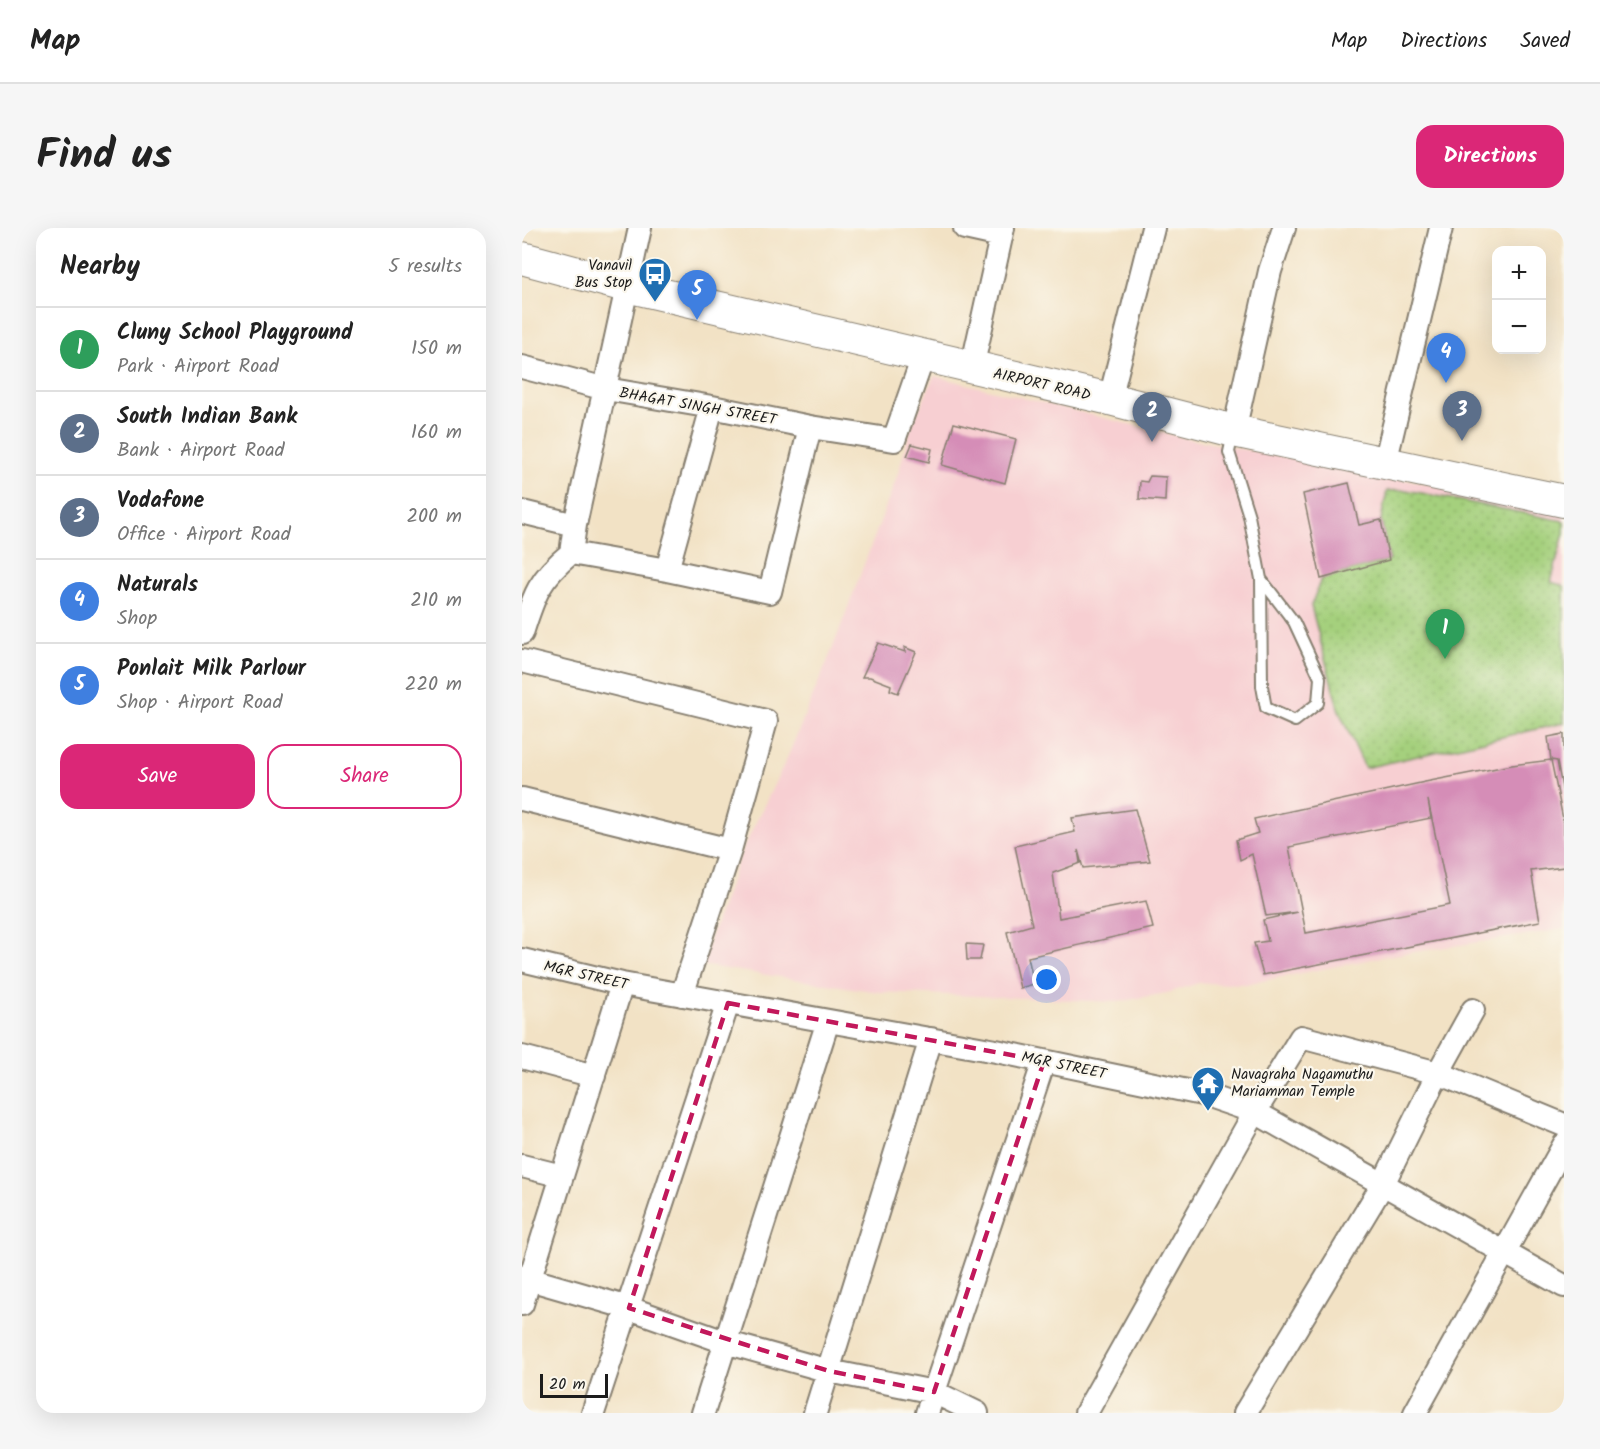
<!DOCTYPE html>
<meta charset="utf-8">
<style>
body{margin:0;font-family:Kalam,sans-serif;background:#f6f6f6;color:#222}
.controls{position:absolute;right:18px;top:18px;display:grid;overflow:hidden;border-radius:12px;box-shadow:0 6px 24px #0002}
.controls button{width:54px;height:54px;display:grid;place-items:center;padding:0;border:0;border-bottom:2px solid #e0e0e0;background:#fff;color:#222;font:30px sans-serif}
.scale{position:absolute;left:18px;bottom:15px;width:68px;box-sizing:border-box;padding-left:6px;border:3px solid #1c1c1c;border-top:0;font-size:16px;line-height:21px;white-space:nowrap;color:#1c1c1c;-webkit-text-stroke:4px #fbf7ec;paint-order:stroke}
.you{position:absolute;left:525px;top:752px;width:21px;height:21px;margin:-15px;border:4px solid #fff;border-radius:50%;background:#1a73e8;box-shadow:0 0 0 9px #1a73e833}
.badge{display:grid;place-items:center;width:39px;height:39px;border-radius:50%;background:#db2777;color:#fff;font-size:20px;font-weight:700}
.pin{position:absolute;translate:-50% -50px;filter:drop-shadow(0 2px 3px #0008)}
.pin::after{content:'';position:absolute;top:32px;width:21px;height:18px;background:inherit;clip-path:polygon(0 0,100% 0,50% 100%)}
.list{margin:0;padding:0;list-style:none}
h2{display:flex;justify-content:space-between;align-items:center;height:78px;margin:0;padding:0 24px;font-size:26px}
h2 small{font-size:20px;font-weight:400;color:#767676}
.list li{display:grid;grid-template-columns:39px 1fr auto;gap:18px;align-items:center;box-sizing:border-box;height:84px;padding:0 24px;border-top:2px solid #e0e0e0}
.list b{display:block;font-size:22px;white-space:nowrap}
.list p{margin:0;font-size:20px;white-space:nowrap;color:#767676}
.list em{font-size:20px;font-style:normal;color:#767676}
.actions{display:flex;gap:12px;padding:18px 24px}
.actions a{flex:1;padding:14px 0;border:2px solid #db2777;border-radius:18px;text-align:center;font-size:21px;color:#db2777}
.actions .main{background:#db2777;color:#fff}
.map{position:relative;flex:none;width:1042px;height:1185px;overflow:hidden;border-radius:18px}
header{display:flex;align-items:center;gap:36px;box-sizing:border-box;height:84px;padding:0 30px;background:#fff;border-bottom:2px solid #e0e0e0}
header strong{font-size:28px}
nav{display:flex;gap:33px;margin-inline-start:auto;font-size:21px}
.intro{display:flex;align-items:center;justify-content:space-between;box-sizing:border-box;height:144px;padding:0 36px}
h1{margin:0;font-size:42px}
.button{padding:15px 27px;border-radius:18px;background:#db2777;color:#fff;font-size:21px;font-weight:700}
main{display:flex;gap:36px;padding:0 36px}
aside{flex:1;background:#fff;border-radius:18px;box-shadow:0 6px 24px #0002}
.map>svg:first-child{display:block}
.built{fill:#f7cfd2}
.park{fill:url(#park-dots);stroke:#60764c;stroke-width:1.5}
.building{fill:#d58db7;fill-rule:evenodd}
.lines{fill:none;stroke-linecap:round;stroke-linejoin:round}
.lane-casing{stroke:#877f70;stroke-width:14}
.street-casing{stroke:#877f70;stroke-width:26}
.secondary-casing{stroke:#877f70;stroke-width:34}
.lane{stroke:#fff;stroke-width:10}
.street{stroke:#fff;stroke-width:22}
.secondary{stroke:#fff;stroke-width:32}
.marked{fill:none;stroke:#c2185b;stroke-width:4.5;stroke-dasharray:12 8;stroke-linejoin:round}
.labels{text-anchor:middle;stroke-width:4.5;stroke-linejoin:round;paint-order:stroke}
.poi-label{font-size:15px;fill:#1c1c1c;stroke:#fbf7ec;text-anchor:end}
.street-label{font-size:15px;fill:#1c1c1c;stroke:#fbf7ec}
</style>
<header>
<strong>Map</strong>
<nav><a>Map</a><a>Directions</a><a>Saved</a></nav>
</header>
<div class="intro"><h1>Find us</h1><a class="button">Directions</a></div>
<main>
<aside>
<h2>Nearby<small>5 results</small></h2>
<ul class="list">
<li><span class="badge" style="background:#2e9e5b">1</span><div><b>Cluny School Playground</b><p>Park · Airport Road</p></div><em>150 m</em></li>
<li><span class="badge" style="background:#5c6f8a">2</span><div><b>South Indian Bank</b><p>Bank · Airport Road</p></div><em>160 m</em></li>
<li><span class="badge" style="background:#5c6f8a">3</span><div><b>Vodafone</b><p>Office · Airport Road</p></div><em>200 m</em></li>
<li><span class="badge" style="background:#3f7fe0">4</span><div><b>Naturals</b><p>Shop</p></div><em>210 m</em></li>
<li><span class="badge" style="background:#3f7fe0">5</span><div><b>Ponlait Milk Parlour</b><p>Shop · Airport Road</p></div><em>220 m</em></li>
</ul>
<div class="actions"><a class="main">Save</a><a>Share</a></div>
</aside>
<div class="map">
<svg width="1042" height="1185" viewBox="0 0 1042 1185">
<defs>
<pattern id="park-dots" width="8" height="8" patternUnits="userSpaceOnUse" patternTransform="scale(1.5)"><rect width="8" height="8" fill="#a5d07d"/><path d="M2 2h.1M6 6h.1" fill="none" stroke="#8db26b" stroke-width="1.8" stroke-linecap="round"/></pattern>
</defs>
<rect width="100%" height="100%" fill="#fbf7ec"/>
<filter id="ink" filterUnits="userSpaceOnUse"><feTurbulence type="fractalNoise" baseFrequency=".0167" numOctaves="2"/><feDisplacementMap in="SourceGraphic" scale="12" xChannelSelector="R" yChannelSelector="G"/><feConvolveMatrix kernelMatrix="1 2 1 2 8 2 1 2 1" color-interpolation-filters="sRGB"/></filter>
<filter id="wash" filterUnits="userSpaceOnUse"><feTurbulence type="fractalNoise" baseFrequency=".008" numOctaves="4" result="noise"/><feDisplacementMap in="SourceGraphic" scale="24" xChannelSelector="R" yChannelSelector="G"/><feGaussianBlur stdDeviation="1.35" result="paint"/><feColorMatrix in="noise" values="0 0 0 0 0 0 0 0 0 0 0 0 0 0 0 0 0 1.4 0 .05"/><feComposite in="paint" operator="in"/></filter>
<g filter="url(#wash)">
<rect width="100%" height="100%" fill="#f2e2c5"/>
<path class="built" d="M 412,148 L 667,211 L 1042,282 L 1042,701 L 865,728 L 725,756 L 677,755 L 645,765 L 595,774 L 357,764 L 178,737 L 219,625 L 266,528 L 310,422 L 376,246 L 388,202 Z"/>
<path class="park" d="M 884,262 L 1042,293 L 1042,305 L 1029,354 L 1042,358 L 1042,495 L 843,540 L 817,483 L 789,378 L 799,351 L 867,332 L 859,292 L 865,263 Z"/>
<g id="blocks">
<path class="building" d="M 432,195 L 494,211 L 483,255 L 420,237 Z
M 390,216 L 410,221 L 407,234 L 385,228 Z
M 628,248 L 644,249 L 643,273 L 617,271 L 618,253 L 625,254 Z
M 827,255 L 837,297 L 859,292 L 867,332 L 799,351 L 781,266 Z
M 356,415 L 383,424 L 382,419 L 394,424 L 376,465 L 368,462 L 369,457 L 348,449 L 340,449 Z
M 1042,506 L 1042,565 L 1041,565 L 1035,533 L 1029,532 L 1026,509 Z
M 1029,532 L 1042,596 L 1042,639 L 1009,643 L 1018,693 L 741,747 L 732,715 L 746,713 L 741,692 L 776,684 L 744,688 L 730,626 L 718,632 L 714,612 L 736,605 L 732,591 L 903,554 L 990,537 ZM 906,572 L 928,677 L 784,705 L 767,619 L 909,590 Z
M 613,581 L 628,633 L 561,640 L 556,622 L 558,635 L 531,645 L 537,690 L 624,673 L 631,700 L 506,729 L 512,756 L 498,760 L 485,704 L 510,697 L 493,618 L 553,604 L 550,590 Z
M 444,716 L 461,717 L 458,732 L 445,732 Z"/>
</g>
</g>
<g filter="url(#ink)">
<use href="#blocks" fill-opacity="0" stroke="#877f70" stroke-width="1.5"/>
<g class="lines">
<g class="lane-casing">
<path id="lane" d="M 711,206 L 707,224 L 727,288 L 739,351 L 740,458 L 744,480 L 773,493 L 796,475 L 798,450 L 772,394 L 739,351"/>
</g>
<g class="street-casing">
<path id="street" d="M 118,0 L 53,297 L 49,325 L 145,342 L 248,364 L 288,199
M 443,0 L 479,8
M 0,139 L 84,161 L 190,179 L 288,199 L 372,212 L 401,129
M 450,140 L 481,0
M 588,171 L 631,0
M 712,203 L 748,43 L 762,0
M 863,235 L 919,0
M 0,284 L 53,297
M 145,342 L 190,179
M 0,405 C 12,367 17,351 49,325
M 0,433 L 244,493 L 208,622 L 160,767
M 0,571 L 208,622
M 0,732 L 100,756 L 474,823 L 680,866 L 733,884 L 1042,1058
M 0,829 L 72,848
M 0,938 L 40,948
M 0,1049 L 107,1080 L 203,1114 L 307,1143 L 412,1164 L 455,1185
M 0,1076 L 100,756
M 71,1185 L 206,775
M 181,1185 L 306,793
M 293,1185 L 409,811
M 405,1185 L 522,833
M 564,1185 L 733,884 L 779,809 L 916,845 L 1042,897
M 723,1185 L 861,956 L 916,845 L 951,782
M 893,1185 L 1042,917"/>
</g>
<g class="secondary-casing">
<path id="secondary" d="M 0,30 L 104,58 L 588,171 L 712,203 L 1042,273"/>
</g>
<use href="#lane" class="lane"/>
<use href="#street" class="street"/>
<use href="#secondary" class="secondary"/>
</g>
</g>
<path class="marked" d="M 206,775 L 522,833 L 412,1164 L 307,1143 L 107,1080 Z"/>
<defs>
<g id="bus-pin" transform="scale(1.725)"><path d="M0 17L-7.5 6A9.5 9.5 0 1 1 7.5 6Z" fill="#1f6fb2" stroke="#fbf7ec"/><path d="M-5-6H5V4H4V6H2V4H-2V6H-4V4H-5ZM-3.5-4V0h7V-4ZM-3.5 1.2v1.5H-2V1.2ZM2 1.2v1.5H3.5V1.2Z" fill="#fff"/></g>
<g id="temple-pin" transform="scale(1.725)"><path d="M0 17L-7.5 6A9.5 9.5 0 1 1 7.5 6Z" fill="#1f6fb2" stroke="#fbf7ec"/><path d="M0-6L5-2H3V0L6.5 2.5H4V6H1.5V3h-3V6H-4V2.5H-6.5L-3 0V-2H-5Z" fill="#fff"/></g>
</defs>
<g fill-rule="evenodd">
<use href="#bus-pin" x="133" y="46"/>
<use href="#temple-pin" x="686" y="855"/>
</g>
<g class="labels">
<g class="poi-label">
<text x="110" y="42">Vanavil<tspan x="110" dy="17">Bus Stop</tspan></text>
<text x="709" y="851" text-anchor="start">Navagraha Nagamuthu<tspan x="709" dy="17">Mariamman Temple</tspan></text>
</g>
<g class="street-label">
<text transform="translate(520 156) rotate(13)" y="5">AIRPORT ROAD</text>
<text transform="translate(176 178) rotate(10)" y="5">BHAGAT SINGH STREET</text>
<text transform="translate(64 747) rotate(13)" y="5">MGR STREET</text>
<text transform="translate(542 837) rotate(12)" y="5">MGR STREET</text>
</g>
</g>
</svg>
<div class="controls">
<button>+</button>
<button>−</button>
</div>
<div class="scale">20 m</div>
<div class="you"></div>
<div class="pin badge" style="left:923px;top:431px;background:#2e9e5b">1</div>
<div class="pin badge" style="left:630px;top:214px;background:#5c6f8a">2</div>
<div class="pin badge" style="left:940px;top:213px;background:#5c6f8a">3</div>
<div class="pin badge" style="left:924px;top:155px;background:#3f7fe0">4</div>
<div class="pin badge" style="left:175px;top:92px;background:#3f7fe0">5</div>
</div>
</main>
